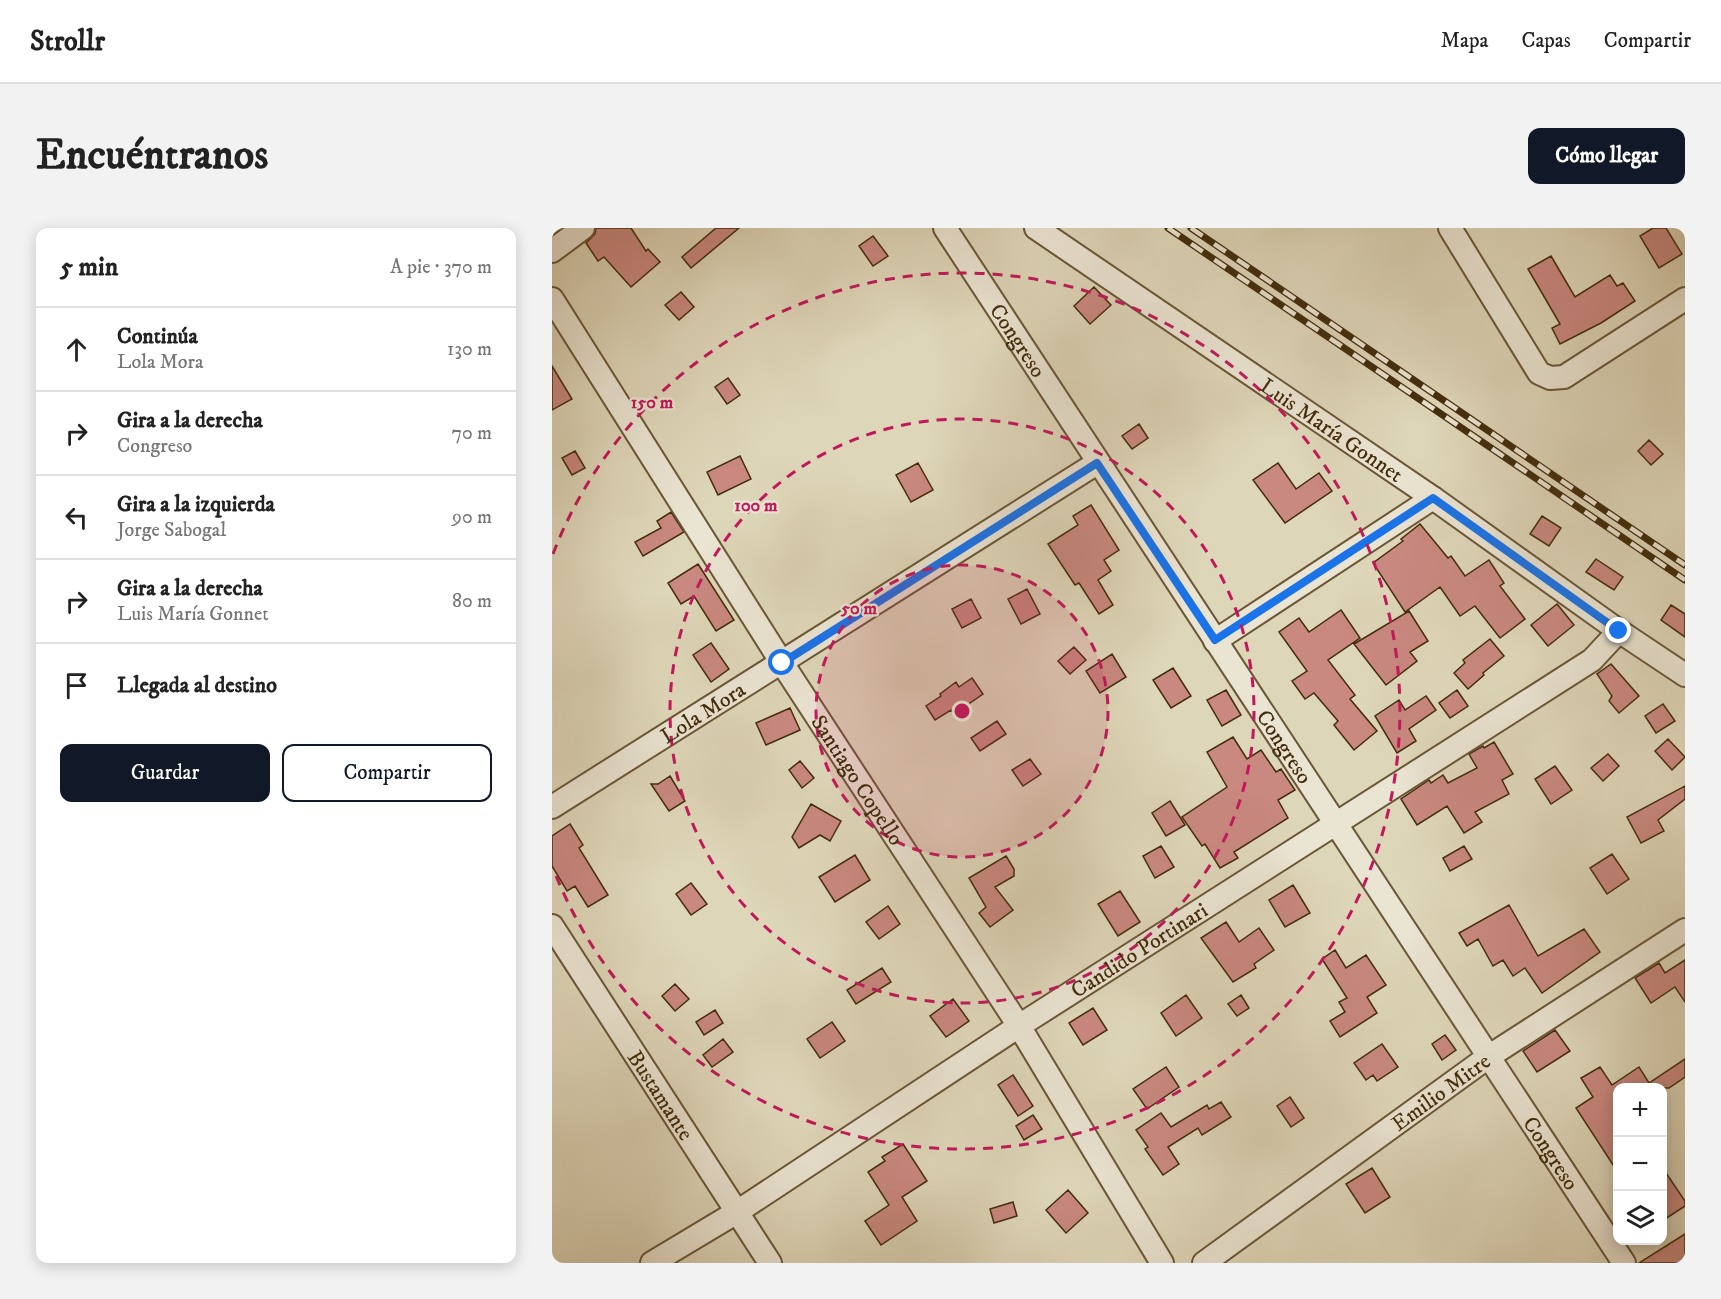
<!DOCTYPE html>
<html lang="es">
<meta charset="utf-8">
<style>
body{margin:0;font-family:"IM FELL DW Pica",serif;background:#f2f2f2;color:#222}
.controls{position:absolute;right:18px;bottom:18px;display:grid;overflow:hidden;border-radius:12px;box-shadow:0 3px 15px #0003}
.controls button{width:54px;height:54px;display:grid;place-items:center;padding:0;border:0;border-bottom:2px solid #e0e0e0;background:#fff;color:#222;font:30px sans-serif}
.stop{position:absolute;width:18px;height:18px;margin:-14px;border:4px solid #1a73e8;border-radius:50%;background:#fff}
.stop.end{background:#1a73e8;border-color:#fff;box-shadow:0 2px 6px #0008}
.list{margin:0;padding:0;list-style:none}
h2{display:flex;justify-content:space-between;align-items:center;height:78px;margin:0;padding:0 24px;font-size:26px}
h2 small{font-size:20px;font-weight:400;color:#767676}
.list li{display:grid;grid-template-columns:39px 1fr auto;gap:18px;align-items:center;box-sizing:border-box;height:84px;padding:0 24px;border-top:2px solid #e0e0e0}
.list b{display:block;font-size:22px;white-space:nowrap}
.list p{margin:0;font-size:20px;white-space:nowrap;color:#767676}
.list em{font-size:20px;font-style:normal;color:#767676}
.actions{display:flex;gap:12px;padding:18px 24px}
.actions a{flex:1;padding:14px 0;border:2px solid #111827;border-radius:12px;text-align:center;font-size:21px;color:#111827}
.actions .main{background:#111827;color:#fff}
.icon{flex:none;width:33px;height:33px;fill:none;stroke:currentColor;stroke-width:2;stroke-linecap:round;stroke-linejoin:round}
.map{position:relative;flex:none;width:1133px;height:1035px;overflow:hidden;border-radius:12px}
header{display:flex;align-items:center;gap:36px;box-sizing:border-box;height:84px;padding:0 30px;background:#fff;border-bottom:2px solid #e0e0e0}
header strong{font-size:28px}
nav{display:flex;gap:33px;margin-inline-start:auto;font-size:21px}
.intro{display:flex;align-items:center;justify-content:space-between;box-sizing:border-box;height:144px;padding:0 36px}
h1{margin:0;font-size:42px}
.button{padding:15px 27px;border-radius:12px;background:#111827;color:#fff;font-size:21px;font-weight:700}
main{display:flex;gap:36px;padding:0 36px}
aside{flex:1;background:#fff;border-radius:12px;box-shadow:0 3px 15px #0003}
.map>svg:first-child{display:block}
.building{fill:#c98880;stroke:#432c0b;stroke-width:1.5}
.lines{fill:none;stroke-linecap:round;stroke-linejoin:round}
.minor-casing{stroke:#6a5636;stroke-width:26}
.minor{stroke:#eae4d2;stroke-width:22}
.rail-casing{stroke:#432c0b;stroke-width:7}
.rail{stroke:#eae4d2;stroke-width:4.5;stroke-dasharray:14;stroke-linecap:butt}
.route{stroke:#1a73e8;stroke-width:8}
.ring{fill:none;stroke:#c2185b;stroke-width:3;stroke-dasharray:10 8}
.labels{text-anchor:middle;stroke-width:4.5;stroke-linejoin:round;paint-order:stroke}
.street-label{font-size:22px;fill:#432c0b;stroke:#eae4d2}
.centre{fill:#c2185b;stroke:#eae4d2;stroke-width:3}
.ring-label{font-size:18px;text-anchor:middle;font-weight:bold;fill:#c2185b;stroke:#eae4d2;stroke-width:4.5;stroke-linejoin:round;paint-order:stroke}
</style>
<header>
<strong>Strollr</strong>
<nav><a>Mapa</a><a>Capas</a><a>Compartir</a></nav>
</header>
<div class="intro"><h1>Encuéntranos</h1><a class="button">Cómo llegar</a></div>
<main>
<aside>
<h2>5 min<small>A pie · 370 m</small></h2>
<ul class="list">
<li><svg class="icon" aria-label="ahead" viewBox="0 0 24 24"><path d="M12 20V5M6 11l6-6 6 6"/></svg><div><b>Continúa</b><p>Lola Mora</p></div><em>130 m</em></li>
<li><svg class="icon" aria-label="right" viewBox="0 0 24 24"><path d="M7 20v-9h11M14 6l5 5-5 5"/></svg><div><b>Gira a la derecha</b><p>Congreso</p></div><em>70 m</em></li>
<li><svg class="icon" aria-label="left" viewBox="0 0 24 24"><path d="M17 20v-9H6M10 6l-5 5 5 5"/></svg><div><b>Gira a la izquierda</b><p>Jorge Sabogal</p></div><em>90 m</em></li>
<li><svg class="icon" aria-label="right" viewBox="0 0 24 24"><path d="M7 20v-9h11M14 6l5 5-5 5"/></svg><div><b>Gira a la derecha</b><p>Luis María Gonnet</p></div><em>80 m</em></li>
<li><svg class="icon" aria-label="arrive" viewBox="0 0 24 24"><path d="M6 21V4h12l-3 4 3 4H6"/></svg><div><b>Llegada al destino</b></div></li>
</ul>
<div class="actions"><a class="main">Guardar</a><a>Compartir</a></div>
</aside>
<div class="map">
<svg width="1133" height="1035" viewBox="0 0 1133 1035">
<rect width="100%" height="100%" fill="#ded6b9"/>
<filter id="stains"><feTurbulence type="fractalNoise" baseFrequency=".00333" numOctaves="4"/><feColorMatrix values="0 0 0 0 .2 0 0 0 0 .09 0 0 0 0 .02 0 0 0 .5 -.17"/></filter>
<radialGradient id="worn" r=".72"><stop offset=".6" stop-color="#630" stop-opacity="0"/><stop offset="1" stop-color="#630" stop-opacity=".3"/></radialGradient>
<path class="building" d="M 44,0 L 79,0 L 94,23 L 96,21 L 108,34 L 79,59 L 52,29 L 46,33 L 34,15 L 43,6 Z
M 164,0 L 187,0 L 139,40 L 130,29 Z
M 1101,0 L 1114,0 L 1130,26 L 1107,40 L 1088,8 Z
M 321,8 L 336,28 L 321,38 L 307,18 Z
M 999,28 L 1023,69 L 1058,47 L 1065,58 L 1071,55 L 1083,73 L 1049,95 L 1008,116 L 1000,100 L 1008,96 L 976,41 Z
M 542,59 L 559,77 L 538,96 L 522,78 Z
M 129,64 L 142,79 L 127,92 L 113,77 Z
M 0,138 L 20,171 L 0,182 Z
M 176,150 L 188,167 L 175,176 L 163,159 Z
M 587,196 L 596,210 L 580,221 L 570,208 Z
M 1097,212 L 1111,226 L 1099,237 L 1086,223 Z
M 23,223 L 33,240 L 20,247 L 10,230 Z
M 188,228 L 199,251 L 166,267 L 155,244 Z
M 366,235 L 381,262 L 359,274 L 344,247 Z
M 726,235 L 744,261 L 767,245 L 780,263 L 733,295 L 701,252 Z
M 539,277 L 567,322 L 552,332 L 559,343 L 546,352 L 561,377 L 547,386 L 527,355 L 523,357 L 496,316 L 526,297 L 521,288 Z
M 119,284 L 132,304 L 91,328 L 83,314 L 109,300 L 105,293 Z
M 990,288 L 1009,300 L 997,318 L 978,306 Z
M 868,296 L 896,330 L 899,328 L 913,348 L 937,332 L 952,355 L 948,358 L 973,391 L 948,410 L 923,378 L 908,388 L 888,359 L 853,384 L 821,335 L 851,313 L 849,311 Z
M 1044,331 L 1071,349 L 1062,362 L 1034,344 Z
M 146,336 L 182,392 L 164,403 L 142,368 L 129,376 L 116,355 Z
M 475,361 L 488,386 L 469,396 L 456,371 Z
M 419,371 L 429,390 L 410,400 L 400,381 Z
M 1005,376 L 1022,397 L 996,418 L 979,397 Z
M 1119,377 L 1133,386 L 1133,409 L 1109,392 Z
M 789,382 L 808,410 L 776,432 L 803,467 L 798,471 L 825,503 L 802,522 L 782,497 L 786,493 L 762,465 L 753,471 L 740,453 L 755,443 L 727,404 L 747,390 L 757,404 Z
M 857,383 L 876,413 L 858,424 L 865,433 L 834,457 L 802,416 Z
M 938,411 L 952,428 L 931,445 L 932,447 L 916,461 L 902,445 L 913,435 L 911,432 Z
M 159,415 L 177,441 L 159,454 L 141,427 Z
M 522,419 L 534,432 L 518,446 L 506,433 Z
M 560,426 L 574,449 L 548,465 L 534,443 Z
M 1059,436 L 1087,468 L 1067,485 L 1057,473 L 1060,468 L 1045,446 Z
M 621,440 L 639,468 L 619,480 L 601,452 Z
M 420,450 L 431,466 L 402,486 L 399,482 L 383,492 L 374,478 L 389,468 L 388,466 L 404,454 L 407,459 Z
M 674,462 L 689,487 L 670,498 L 655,472 Z
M 905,462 L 916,478 L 898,490 L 887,475 Z
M 874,468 L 884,482 L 857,501 L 864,513 L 845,525 L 823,488 L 847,472 L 853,482 Z
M 1111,476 L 1123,493 L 1104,505 L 1093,488 Z
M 238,480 L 248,502 L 214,517 L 204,495 Z
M 445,493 L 454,506 L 428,523 L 419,510 Z
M 681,509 L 695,531 L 709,522 L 724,544 L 729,541 L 743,562 L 726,572 L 736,590 L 682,624 L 686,630 L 668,640 L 653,616 L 650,618 L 630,589 L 675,559 L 655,524 Z
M 1116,511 L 1133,529 L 1120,542 L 1103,523 Z
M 942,514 L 961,546 L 950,552 L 957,566 L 923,584 L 930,594 L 912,605 L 895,578 L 865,597 L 849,571 L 877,552 L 879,555 L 891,547 L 896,555 L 925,540 L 917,526 L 931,518 L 932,520 Z
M 1056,526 L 1067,538 L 1051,553 L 1039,540 Z
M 478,531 L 489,546 L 471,558 L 460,542 Z
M 248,533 L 262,550 L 250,560 L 237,542 Z
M 1003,538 L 1020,562 L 999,576 L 983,551 Z
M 118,548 L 133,573 L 117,583 L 99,556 L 106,556 Z
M 1133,558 L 1133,571 L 1106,592 L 1112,603 L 1089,615 L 1075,589 Z
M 618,573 L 633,597 L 614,608 L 600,585 Z
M 259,576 L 289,593 L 278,613 L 268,607 L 247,620 L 240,609 Z
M 18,596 L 31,617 L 27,620 L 56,667 L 36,679 L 23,658 L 15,663 L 0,638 L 0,608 Z
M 609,618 L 622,639 L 603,650 L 591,628 Z
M 912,618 L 920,631 L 898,643 L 891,630 Z
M 1060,626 L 1077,651 L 1055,666 L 1038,640 Z
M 303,627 L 318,652 L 283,674 L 267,649 Z
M 454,628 L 462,641 L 462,648 L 443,659 L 461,682 L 438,699 L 427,685 L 434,679 L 417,650 Z
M 139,655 L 155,676 L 139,687 L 124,666 Z
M 741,657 L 758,685 L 733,699 L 717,672 Z
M 568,663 L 588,694 L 566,708 L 546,676 Z
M 957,677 L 986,728 L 1032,701 L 1048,724 L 990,765 L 973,740 L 961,748 L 951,732 L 941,738 L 926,711 L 915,718 L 907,705 Z
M 336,678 L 348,696 L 327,711 L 314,694 Z
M 674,694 L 687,714 L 707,700 L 722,722 L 702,736 L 704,740 L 681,754 L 649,710 Z
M 783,722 L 794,740 L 814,727 L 834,757 L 815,769 L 825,785 L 788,809 L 778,793 L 793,784 L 787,774 L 795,770 L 770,731 Z
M 1133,732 L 1133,774 L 1123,759 L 1099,775 L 1083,750 L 1107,735 L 1113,745 Z
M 330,740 L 339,754 L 304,776 L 295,762 Z
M 123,756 L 137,771 L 123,783 L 110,768 Z
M 634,767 L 650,790 L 624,808 L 609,785 Z
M 689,767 L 697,780 L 685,788 L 676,776 Z
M 401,771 L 417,793 L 394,809 L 378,788 Z
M 541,780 L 555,802 L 531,817 L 517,795 Z
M 163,782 L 171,795 L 152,807 L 144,794 Z
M 280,794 L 293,813 L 268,830 L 255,811 Z
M 1003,802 L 1018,823 L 985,844 L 971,823 Z
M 893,807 L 904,822 L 890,832 L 880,816 Z
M 171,811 L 181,824 L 160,839 L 151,827 Z
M 830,816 L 846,839 L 825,853 L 821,847 L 814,852 L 802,835 Z
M 1133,831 L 1133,849 L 1117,860 L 1065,860 L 1065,943 L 1024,880 L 1041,869 L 1029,850 L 1048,839 L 1060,857 L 1087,839 L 1097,855 Z
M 614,839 L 627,859 L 595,881 L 581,861 Z
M 461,847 L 481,878 L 466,888 L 446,857 Z
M 738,869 L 752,890 L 739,899 L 725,878 Z
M 669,874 L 679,889 L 650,907 L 646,900 L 616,919 L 627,936 L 611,947 L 593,921 L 596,919 L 584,902 L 609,885 L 619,899 L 655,877 L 657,881 Z
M 481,887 L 490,901 L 472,912 L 464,898 Z
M 351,916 L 375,953 L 350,969 L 365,993 L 329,1017 L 313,993 L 337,977 L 316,944 L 333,933 L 330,929 Z
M 1110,939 L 1133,973 L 1133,978 L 1110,993 Z
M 820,940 L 838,969 L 813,985 L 794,956 Z
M 516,962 L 536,985 L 514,1005 L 494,982 Z
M 461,974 L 465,988 L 442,995 L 438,981 Z
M 1133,1006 L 1133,1035 L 1087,1035 Z"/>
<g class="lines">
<g class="minor-casing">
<g id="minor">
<path id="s1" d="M 393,0 L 1072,1035"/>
<path id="s2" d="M 484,0 L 881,270 L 1067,403 L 1133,447"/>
<path d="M 898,0 L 987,145 L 998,150 L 1012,149 L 1133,71"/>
<path d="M 0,23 L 31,0"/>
<path id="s3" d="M 0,71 L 230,435 L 467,798 L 610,1035"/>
<path d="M 663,413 L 881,270"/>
<path id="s4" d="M 0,579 L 545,235"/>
<path id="s5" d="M 0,698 L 218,1035"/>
<path id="s6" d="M 100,1035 L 185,984 L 467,798 L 1040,432 L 1067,403"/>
<path id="s7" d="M 652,1035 L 936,829 L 1133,702"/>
</g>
</g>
<use href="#minor" class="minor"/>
<g class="rail-casing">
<path id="rail" d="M 616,0 L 1133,352
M 639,0 L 1133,337"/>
</g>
<use href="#rail" class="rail"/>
</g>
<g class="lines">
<path class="route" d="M 230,435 L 545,235 L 663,412 L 881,270 L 1067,403"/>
</g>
<circle cx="410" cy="483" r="146" fill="#c2185b" fill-opacity=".12"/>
<g class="ring">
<circle cx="410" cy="483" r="146"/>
<circle cx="410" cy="483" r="292"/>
<path d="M1 326A438 438 0 1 1 1 640"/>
</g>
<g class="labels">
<g class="street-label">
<text dy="8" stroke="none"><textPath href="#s1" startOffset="134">Congreso</textPath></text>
<text dy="8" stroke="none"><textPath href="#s2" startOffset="358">Luis María Gonnet</textPath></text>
<text dy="8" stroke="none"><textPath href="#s4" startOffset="178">Lola Mora</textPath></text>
<text dy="8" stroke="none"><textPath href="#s1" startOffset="620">Congreso</textPath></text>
<text dy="8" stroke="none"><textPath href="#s3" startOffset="570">Santiago Copello</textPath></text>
<text dy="8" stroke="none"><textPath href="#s6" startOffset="579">Candido Portinari</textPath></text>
<text dy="8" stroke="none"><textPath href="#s7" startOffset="292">Emilio Mitre</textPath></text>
<text dy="8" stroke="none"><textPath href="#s5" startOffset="201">Bustamante</textPath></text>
<text dy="8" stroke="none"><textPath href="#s1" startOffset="1106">Congreso</textPath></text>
</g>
</g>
<circle cx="410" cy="483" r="9" class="centre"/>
<g class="ring-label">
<text x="100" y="180">150 m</text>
<text x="204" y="283">100 m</text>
<text x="307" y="386">50 m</text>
</g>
<rect width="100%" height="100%" filter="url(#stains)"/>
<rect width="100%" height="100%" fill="url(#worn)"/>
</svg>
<div class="controls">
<button>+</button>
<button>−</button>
<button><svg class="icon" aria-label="layers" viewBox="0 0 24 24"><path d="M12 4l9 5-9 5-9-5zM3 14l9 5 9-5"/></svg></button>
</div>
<div class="stop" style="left:230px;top:435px"></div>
<div class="stop end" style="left:1067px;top:403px"></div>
</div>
</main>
